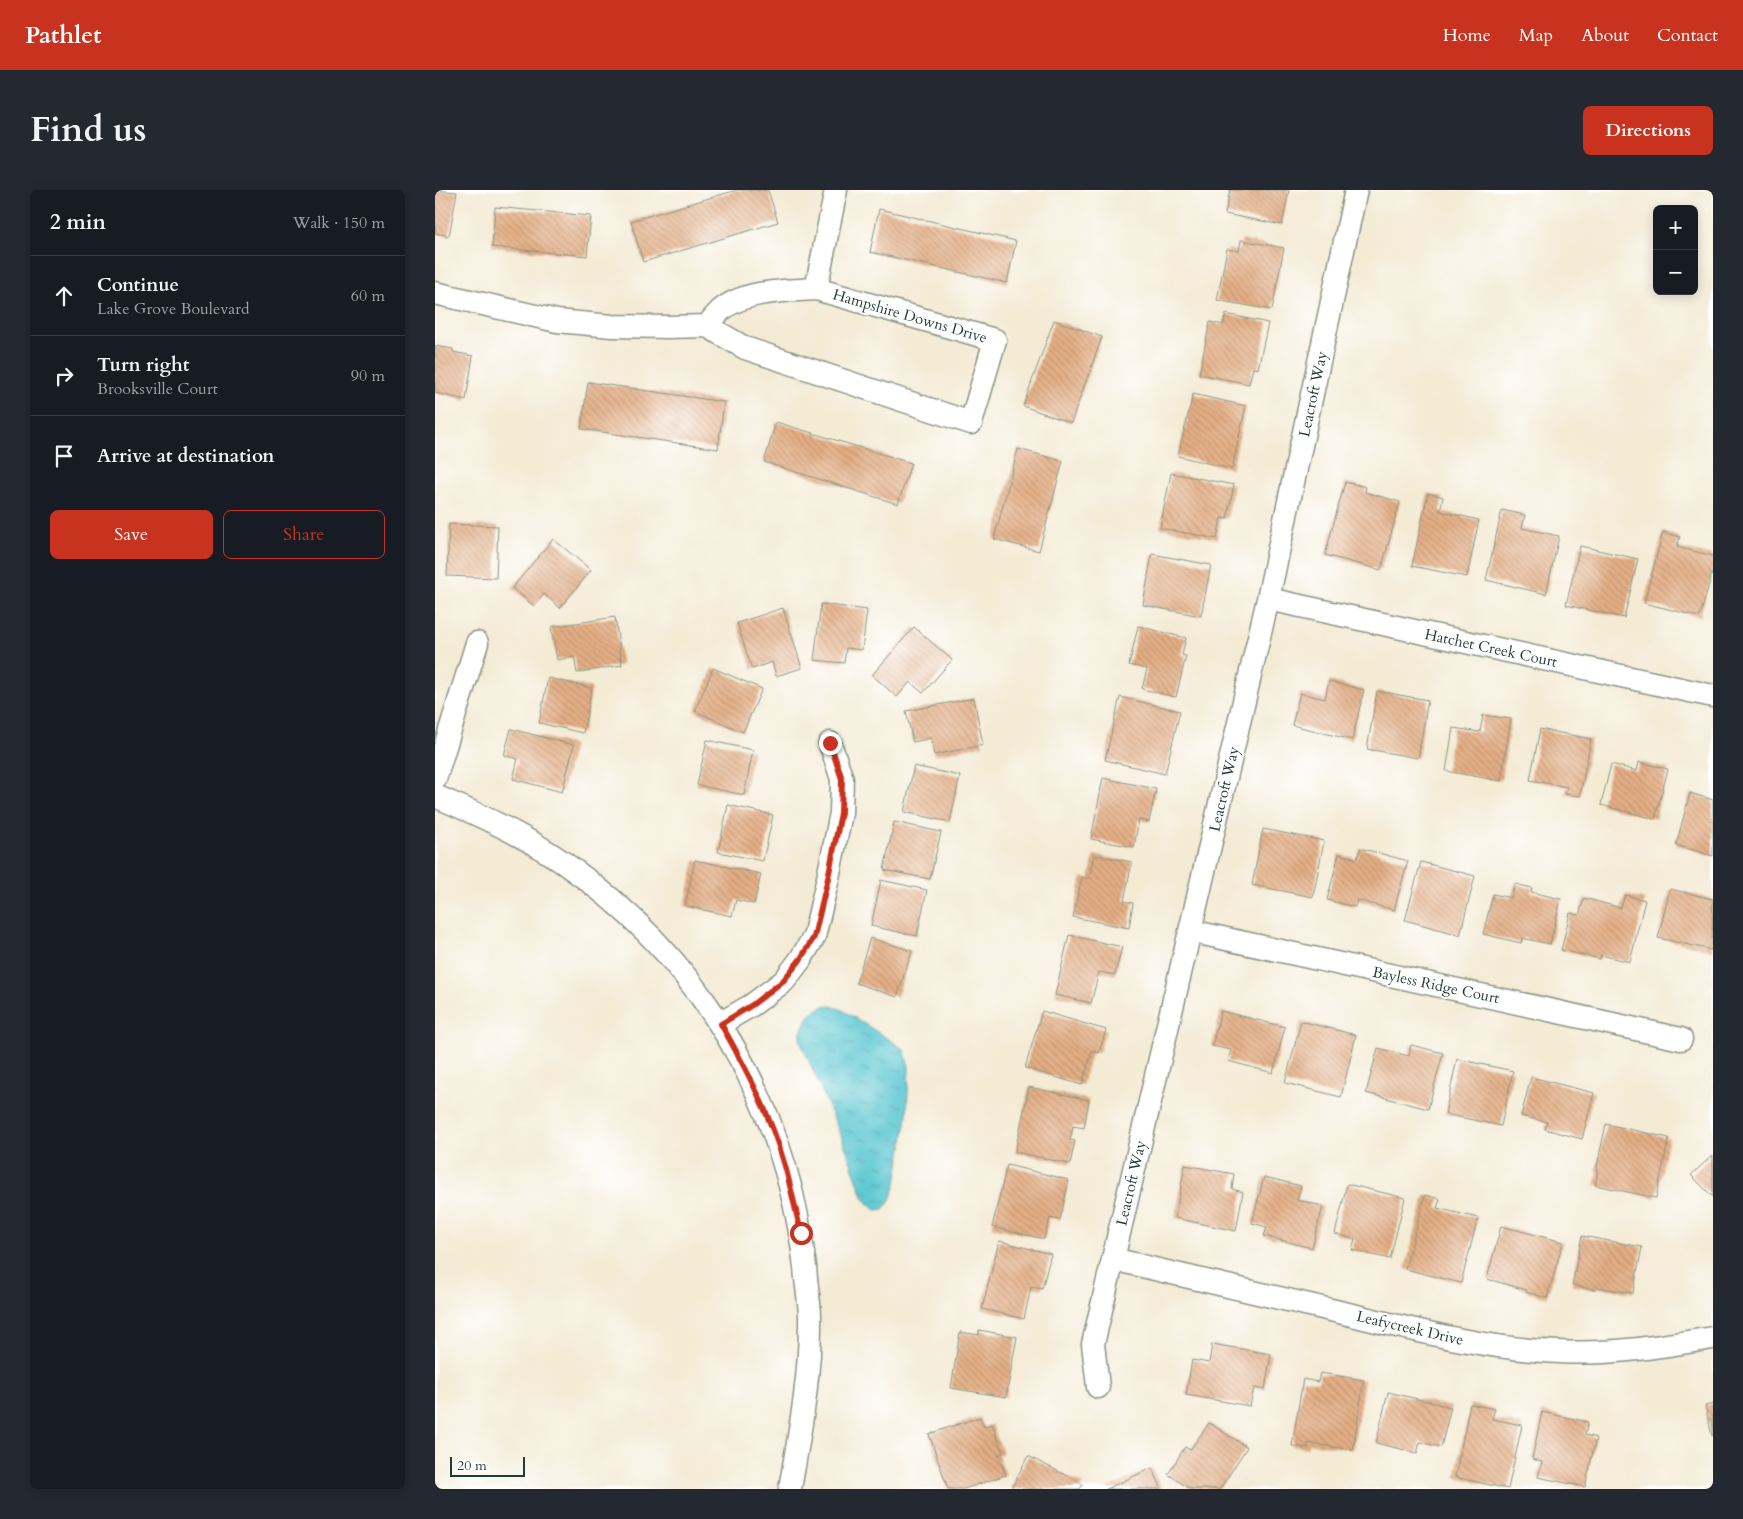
<!DOCTYPE html>
<meta charset="utf-8">
<style>
body{margin:0;font-family:Cardo,serif;background:#242831;color:#f1f3f6}
.controls{position:absolute;right:15px;top:15px;display:grid;overflow:hidden;border-radius:8px;box-shadow:0 2px 12px #0003}
.controls button{width:45px;height:45px;display:grid;place-items:center;padding:0;border:0;border-bottom:1px solid #363941;background:#171b24;color:#f1f3f6;font:25px sans-serif}
.scale{position:absolute;left:15px;bottom:12px;width:75px;box-sizing:border-box;padding-left:5px;border:2px solid #1f3d34;border-top:0;font-size:14px;line-height:18px;white-space:nowrap;color:#1f3d34;-webkit-text-stroke:4px #fff;paint-order:stroke}
.stop{position:absolute;width:15px;height:15px;margin:-11px;border:4px solid #c8321e;border-radius:50%;background:#fff}
.stop.end{background:#c8321e;border-color:#fff;box-shadow:0 1px 5px #0008}
.list{margin:0;padding:0;list-style:none}
h2{display:flex;justify-content:space-between;align-items:center;height:65px;margin:0;padding:0 20px;font-size:21px}
h2 small{font-size:16px;font-weight:400;color:#9ea1a6}
.list li{display:grid;grid-template-columns:32px 1fr auto;gap:15px;align-items:center;box-sizing:border-box;height:80px;padding:0 20px;border-top:1px solid #363941}
.list b{display:block;font-size:19px;white-space:nowrap}
.list p{margin:0;font-size:16px;white-space:nowrap;color:#9ea1a6}
.list em{font-size:16px;font-style:normal;color:#9ea1a6}
.actions{display:flex;gap:10px;padding:15px 20px}
.actions a{flex:1;padding:11px 0;border:1px solid #c8321e;border-radius:8px;text-align:center;font-size:18px;color:#c8321e}
.actions .main{background:#c8321e;color:#fff}
.icon{flex:none;width:28px;height:28px;fill:none;stroke:currentColor;stroke-width:2;stroke-linecap:round;stroke-linejoin:round}
.map{position:relative;flex:none;width:1278px;height:1299px;overflow:hidden;border-radius:8px}
header{display:flex;align-items:center;gap:30px;box-sizing:border-box;height:70px;padding:0 25px;background:#c8321e;color:#fff}
header strong{font-size:24px}
nav{display:flex;gap:28px;margin-inline-start:auto;font-size:18px}
.intro{display:flex;align-items:center;justify-content:space-between;box-sizing:border-box;height:120px;padding:0 30px}
h1{margin:0;font-size:35px}
.button{padding:12px 22px;border-radius:8px;background:#c8321e;color:#fff;font-size:18px;font-weight:700}
main{display:flex;gap:30px;padding:0 30px}
aside{flex:1;background:#171b24;border-radius:8px;box-shadow:0 2px 12px #0003}
.map>svg:first-child{display:block}
.water{fill:url(#water-ripples);stroke:#3c8282}
.building{fill:url(#building-back-hatch)}
.lines{fill:none;stroke-linecap:round;stroke-linejoin:round}
.street-casing{stroke:#8a9484;stroke-width:25}
.street{stroke:#fff;stroke-width:22}
.route{stroke:#c8321e;stroke-width:6}
.labels{text-anchor:middle;stroke-width:4;stroke-linejoin:round;paint-order:stroke}
.street-label{font-size:15px;fill:#1f3d34;stroke:#fff}
</style>
<header>
<strong>Pathlet</strong>
<nav><a>Home</a><a>Map</a><a>About</a><a>Contact</a></nav>
</header>
<div class="intro"><h1>Find us</h1><a class="button">Directions</a></div>
<main>
<aside>
<h2>2 min<small>Walk · 150 m</small></h2>
<ul class="list">
<li><svg class="icon" aria-label="ahead" viewBox="0 0 24 24"><path d="M12 20V5M6 11l6-6 6 6"/></svg><div><b>Continue</b><p>Lake Grove Boulevard</p></div><em>60 m</em></li>
<li><svg class="icon" aria-label="right" viewBox="0 0 24 24"><path d="M7 20v-9h11M14 6l5 5-5 5"/></svg><div><b>Turn right</b><p>Brooksville Court</p></div><em>90 m</em></li>
<li><svg class="icon" aria-label="arrive" viewBox="0 0 24 24"><path d="M6 21V4h12l-3 4 3 4H6"/></svg><div><b>Arrive at destination</b></div></li>
</ul>
<div class="actions"><a class="main">Save</a><a>Share</a></div>
</aside>
<div class="map">
<svg width="1278" height="1299" viewBox="0 0 1278 1299">
<defs>
<pattern id="water-ripples" width="26" height="14" patternUnits="userSpaceOnUse" patternTransform="scale(1.25)"><rect width="26" height="14" fill="#59c6d0"/><path d="M2 4q2-2 4 0t4 0M15 11q2-2 4 0t4 0" fill="none" stroke="#49a2aa"/></pattern>
<pattern id="building-back-hatch" width="6" height="6" patternUnits="userSpaceOnUse" patternTransform="scale(1.25)"><rect width="6" height="6" fill="#e5af85"/><path d="M-1 5l2 2M0 0l6 6M5-1l2 2" fill="none" stroke="#b9906e"/></pattern>
</defs>
<rect width="100%" height="100%" fill="#fff"/>
<filter id="ink" filterUnits="userSpaceOnUse"><feTurbulence type="fractalNoise" baseFrequency=".02" numOctaves="2"/><feDisplacementMap in="SourceGraphic" scale="10" xChannelSelector="R" yChannelSelector="G"/><feConvolveMatrix kernelMatrix="1 2 1 2 8 2 1 2 1" color-interpolation-filters="sRGB"/></filter>
<filter id="wash" filterUnits="userSpaceOnUse"><feTurbulence type="fractalNoise" baseFrequency=".0096" numOctaves="4" result="noise"/><feDisplacementMap in="SourceGraphic" scale="20" xChannelSelector="R" yChannelSelector="G"/><feGaussianBlur stdDeviation="1.12" result="paint"/><feColorMatrix in="noise" values="0 0 0 0 0 0 0 0 0 0 0 0 0 0 0 0 0 1.4 0 .05"/><feComposite in="paint" operator="in"/></filter>
<g filter="url(#wash)">
<rect width="100%" height="100%" fill="#f4ebd5"/>
<path class="water" d="M 392,815 L 406,819 L 469,859 L 474,876 L 472,927 L 462,988 L 460,998 L 453,1014 L 448,1019 L 442,1020 L 438,1018 L 429,1009 L 407,948 L 365,850 C 366,834 376,820 392,815 Z"/>
<g id="blocks">
<path class="building" d="M 0,0 L 22,2 L 14,46 L 0,43 Z
M 302,0 L 333,0 L 343,32 L 208,72 L 196,31 Z
M 795,0 L 854,0 L 847,35 L 790,24 Z
M 60,17 L 156,26 L 152,66 L 57,57 Z
M 444,19 L 581,51 L 572,93 L 435,62 Z
M 806,50 L 849,58 L 837,120 L 782,110 L 792,59 L 804,61 Z
M 791,124 L 833,133 L 823,179 L 818,178 L 814,194 L 764,184 L 775,132 L 788,135 Z
M 619,130 L 667,147 L 636,233 L 588,216 Z
M 0,156 L 18,159 L 18,162 L 38,166 L 31,210 L 0,203 Z
M 153,192 L 289,212 L 283,259 L 146,239 Z
M 758,204 L 811,216 L 797,279 L 743,266 Z
M 341,232 L 476,273 L 463,314 L 329,272 Z
M 583,259 L 628,271 L 604,361 L 559,349 Z
M 736,283 L 799,295 L 792,329 L 786,328 L 782,349 L 725,338 Z
M 910,292 L 931,297 L 930,302 L 965,312 L 946,380 L 890,365 Z
M 993,303 L 1008,307 L 1005,321 L 1044,330 L 1032,387 L 977,376 Z
M 1067,320 L 1090,325 L 1087,338 L 1124,346 L 1111,404 L 1051,390 Z
M 14,334 L 63,336 L 61,388 L 12,386 Z
M 1228,342 L 1245,347 L 1242,357 L 1278,366 L 1278,379 L 1265,427 L 1209,413 Z
M 118,349 L 156,380 L 125,418 L 109,404 L 99,416 L 77,398 Z
M 1145,356 L 1203,369 L 1189,428 L 1131,415 Z
M 717,364 L 776,375 L 766,426 L 708,415 Z
M 386,414 L 432,420 L 427,460 L 411,458 L 409,473 L 379,470 Z
M 348,418 L 367,478 L 341,486 L 337,472 L 317,479 L 302,433 Z
M 180,427 L 187,475 L 142,483 L 139,467 L 122,470 L 116,437 Z
M 703,436 L 751,448 L 747,465 L 751,466 L 741,507 L 707,499 L 712,479 L 694,475 Z
M 479,437 L 517,470 L 488,503 L 475,492 L 462,507 L 437,485 Z
M 278,478 L 327,499 L 308,542 L 260,521 Z
M 113,488 L 157,498 L 148,543 L 104,533 Z
M 894,491 L 929,500 L 917,550 L 857,535 L 865,503 L 890,509 Z
M 942,501 L 993,510 L 983,568 L 932,559 Z
M 685,507 L 745,521 L 730,584 L 670,570 Z
M 539,508 L 548,555 L 499,565 L 496,548 L 478,552 L 471,521 Z
M 1048,525 L 1076,529 L 1066,591 L 1011,581 L 1018,538 L 1045,542 Z
M 76,539 L 139,555 L 127,602 L 78,589 L 83,569 L 69,565 Z
M 1105,539 L 1156,549 L 1145,606 L 1130,604 L 1132,597 L 1095,590 Z
M 272,550 L 318,560 L 309,605 L 262,595 Z
M 1204,572 L 1233,579 L 1220,629 L 1166,615 L 1176,574 L 1202,581 Z
M 479,576 L 525,586 L 515,632 L 469,622 Z
M 668,588 L 721,599 L 714,632 L 704,630 L 699,657 L 656,649 Z
M 1255,603 L 1278,610 L 1278,666 L 1241,655 Z
M 293,615 L 338,625 L 328,671 L 283,662 Z
M 459,632 L 506,642 L 495,689 L 449,680 Z
M 828,639 L 889,651 L 878,707 L 817,695 Z
M 925,658 L 973,671 L 959,720 L 922,710 L 920,717 L 892,710 L 904,664 L 922,669 Z
M 659,665 L 697,672 L 689,711 L 698,713 L 694,738 L 638,727 L 647,687 L 654,689 Z
M 260,670 L 326,684 L 319,714 L 301,710 L 297,726 L 250,716 Z
M 986,672 L 1040,686 L 1025,745 L 970,730 Z
M 446,690 L 492,700 L 482,746 L 436,736 Z
M 1080,694 L 1097,698 L 1096,702 L 1126,709 L 1115,754 L 1087,748 L 1086,753 L 1048,744 L 1058,704 L 1076,708 Z
M 1235,699 L 1278,709 L 1277,760 L 1223,748 Z
M 1190,705 L 1210,710 L 1195,772 L 1166,765 L 1165,769 L 1126,760 L 1135,723 L 1144,725 L 1149,708 L 1186,718 Z
M 634,745 L 687,757 L 680,785 L 664,782 L 656,813 L 620,805 Z
M 435,748 L 477,761 L 462,807 L 421,793 Z
M 607,821 L 671,840 L 664,863 L 657,861 L 647,895 L 590,878 Z
M 786,821 L 850,837 L 838,883 L 793,871 L 796,860 L 777,856 Z
M 866,831 L 921,845 L 906,907 L 850,893 Z
M 976,855 L 1008,863 L 993,919 L 931,903 L 943,858 L 974,866 Z
M 1022,869 L 1078,881 L 1066,936 L 1010,924 Z
M 1096,887 L 1159,903 L 1147,949 L 1110,939 L 1112,932 L 1086,926 Z
M 594,897 L 654,910 L 649,938 L 638,936 L 635,950 L 640,951 L 635,974 L 580,962 Z
M 1171,934 L 1234,948 L 1221,1008 L 1160,995 L 1163,982 L 1161,981 Z
M 1278,965 L 1278,1007 L 1256,985 Z
M 572,975 L 634,990 L 625,1030 L 615,1028 L 609,1049 L 557,1037 Z
M 750,975 L 799,984 L 797,999 L 808,1002 L 801,1041 L 740,1028 Z
M 829,987 L 866,996 L 862,1010 L 888,1016 L 877,1058 L 829,1046 L 832,1037 L 817,1033 Z
M 912,994 L 970,1008 L 955,1069 L 917,1060 L 920,1049 L 900,1044 Z
M 990,1005 L 1005,1009 L 1002,1018 L 1043,1028 L 1026,1093 L 970,1079 Z
M 1066,1036 L 1128,1052 L 1112,1108 L 1091,1102 L 1092,1100 L 1052,1089 Z
M 1147,1046 L 1207,1057 L 1198,1103 L 1161,1097 L 1160,1100 L 1137,1095 Z
M 564,1051 L 616,1064 L 607,1099 L 596,1097 L 589,1129 L 547,1119 Z
M 544,1140 L 582,1147 L 571,1207 L 516,1198 L 525,1142 L 544,1145 Z
M 777,1154 L 836,1164 L 830,1199 L 819,1198 L 815,1216 L 751,1205 L 757,1170 L 774,1173 Z
M 885,1183 L 929,1190 L 918,1260 L 873,1253 L 873,1258 L 857,1256 L 868,1189 L 883,1192 Z
M 953,1202 L 1016,1217 L 1006,1257 L 985,1252 L 982,1263 L 941,1253 Z
M 1035,1214 L 1060,1219 L 1057,1229 L 1087,1235 L 1073,1299 L 1020,1287 Z
M 1278,1214 L 1278,1245 L 1277,1246 L 1270,1216 Z
M 1107,1222 L 1153,1232 L 1150,1245 L 1161,1248 L 1150,1297 L 1103,1287 L 1107,1272 L 1097,1269 Z
M 545,1227 L 549,1237 L 557,1234 L 568,1263 L 563,1265 L 571,1285 L 529,1299 L 513,1299 L 494,1244 Z
M 774,1233 L 812,1257 L 785,1299 L 755,1299 L 733,1284 L 750,1257 L 755,1260 Z
M 593,1266 L 648,1294 L 645,1299 L 576,1299 Z
M 717,1278 L 727,1299 L 671,1299 Z"/>
</g>
</g>
<g filter="url(#ink)">
<use href="#blocks" fill-opacity="0" stroke="#8a9484" stroke-width="1"/>
<g class="lines">
<g class="street-casing">
<path id="street" d="M 381,99 L 401,0
M 0,103 L 122,131 L 177,136 L 233,137 L 272,136 L 310,158 L 536,233 L 560,150 L 381,99 C 351,101 309,100 285,121 C 280,126 276,131 272,136
M 833,409 L 1278,506
M 0,589 L 42,453
M 0,606 C 45,625 89,645 129,673 C 266,768 351,912 370,1077 C 371,1093 374,1109 375,1124 C 376,1184 365,1241 355,1299
M 755,741 L 1246,849
M 286,833 L 317,815 L 349,791 L 365,770 L 379,747 L 393,688 L 406,623 L 407,589 L 395,553
M 678,1069 C 756,1088 834,1106 913,1124 C 983,1141 1052,1159 1124,1162 C 1176,1165 1227,1156 1278,1148
M 663,1197 L 658,1154 L 833,409 L 921,0"/>
</g>
<use href="#street" class="street"/>
</g>
</g>
<g class="lines" filter="url(#ink)">
<path class="route" d="M 366,1043 C 361,1021 356,998 350,976 C 336,926 311,878 286,834 L 317,815 L 348,791 L 365,770 L 379,747 L 393,688 L 406,623 L 407,589 L 395,553"/>
</g>
<g class="labels">
<g class="street-label">
<text transform="translate(475 126) rotate(16)" y="5">Hampshire Downs Drive</text>
<text transform="translate(878 204) rotate(-78)" y="5">Leacroft Way</text>
<text transform="translate(1056 458) rotate(12)" y="5">Hatchet Creek Court</text>
<text transform="translate(789 599) rotate(-77)" y="5">Leacroft Way</text>
<text transform="translate(1001 795) rotate(12)" y="5">Bayless Ridge Court</text>
<text transform="translate(696 993) rotate(-77)" y="5">Leacroft Way</text>
<text transform="translate(975 1138) rotate(13)" y="5">Leafycreek Drive</text>
</g>
</g>
</svg>
<div class="controls">
<button>+</button>
<button>−</button>
</div>
<div class="scale">20 m</div>
<div class="stop" style="left:366px;top:1043px"></div>
<div class="stop end" style="left:395px;top:553px"></div>
</div>
</main>
